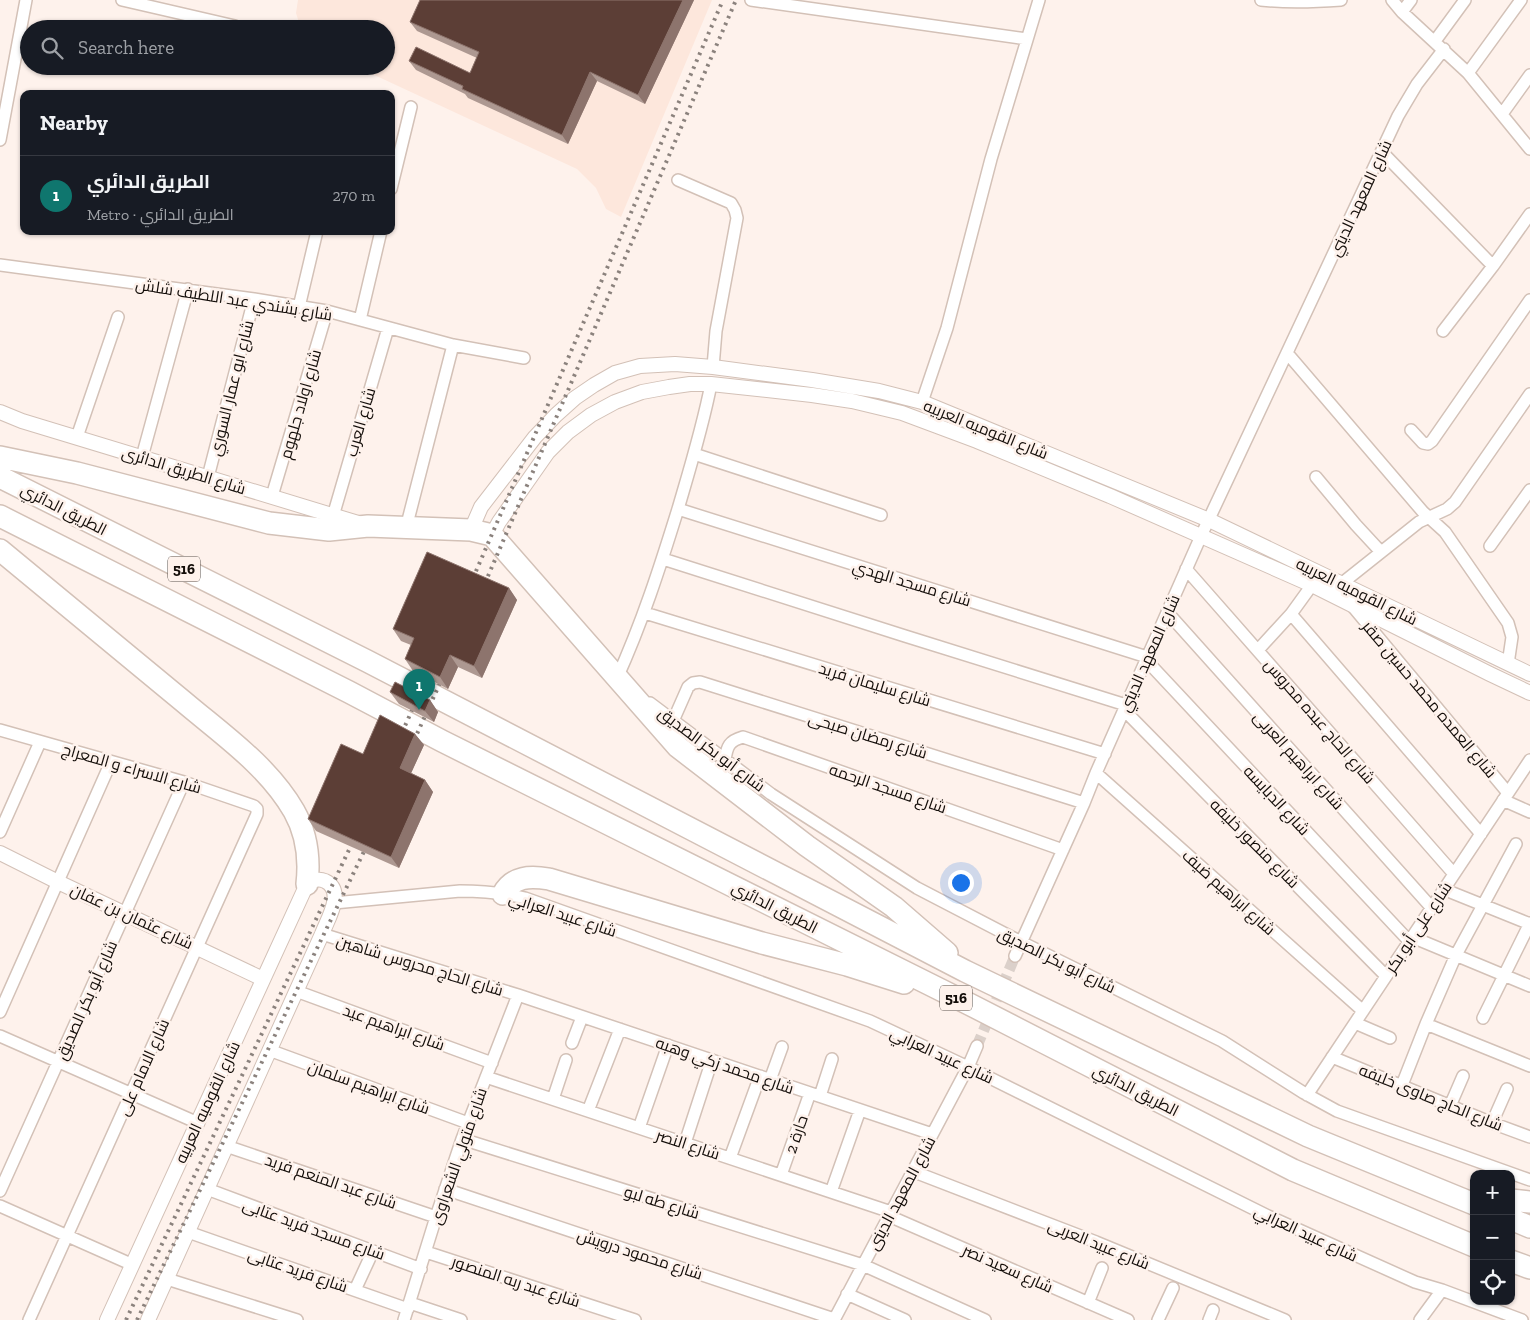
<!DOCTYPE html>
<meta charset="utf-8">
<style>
body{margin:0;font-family:"Zilla Slab",Cairo,serif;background:#242831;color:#f1f3f6}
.controls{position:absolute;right:15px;bottom:15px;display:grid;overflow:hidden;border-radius:10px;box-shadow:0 1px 4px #0004}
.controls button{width:45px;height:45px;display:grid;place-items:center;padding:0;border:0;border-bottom:1px solid #363941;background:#171b24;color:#f1f3f6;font:25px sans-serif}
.you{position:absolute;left:960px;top:882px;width:18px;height:18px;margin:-12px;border:4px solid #fff;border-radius:50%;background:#1a73e8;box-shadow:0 0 0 8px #1a73e833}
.badge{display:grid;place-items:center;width:32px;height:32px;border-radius:50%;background:#0f766e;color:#fff;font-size:16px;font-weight:700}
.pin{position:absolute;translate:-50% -41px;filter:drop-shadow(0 1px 2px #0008)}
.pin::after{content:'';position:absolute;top:26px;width:18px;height:15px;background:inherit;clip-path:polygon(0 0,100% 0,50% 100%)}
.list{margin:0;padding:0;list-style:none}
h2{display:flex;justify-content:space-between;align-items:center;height:65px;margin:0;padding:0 20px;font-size:21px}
h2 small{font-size:16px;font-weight:400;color:#9ea1a6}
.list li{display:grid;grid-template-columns:32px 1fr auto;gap:15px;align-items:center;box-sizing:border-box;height:80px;padding:0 20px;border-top:1px solid #363941}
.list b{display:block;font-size:19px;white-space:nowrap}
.list p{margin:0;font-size:16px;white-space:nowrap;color:#9ea1a6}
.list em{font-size:16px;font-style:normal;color:#9ea1a6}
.icon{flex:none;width:28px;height:28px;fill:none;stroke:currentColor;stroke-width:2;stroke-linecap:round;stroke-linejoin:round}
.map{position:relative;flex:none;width:1530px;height:1320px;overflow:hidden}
.search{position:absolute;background:#171b24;box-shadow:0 1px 4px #0004;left:20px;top:20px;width:375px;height:55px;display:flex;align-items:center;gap:12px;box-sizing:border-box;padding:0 18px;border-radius:28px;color:#9ea1a6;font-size:19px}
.panel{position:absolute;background:#171b24;box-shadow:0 1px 4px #0004;left:20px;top:90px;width:375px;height:145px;border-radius:10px}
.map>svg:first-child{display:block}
.built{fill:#fde7dc}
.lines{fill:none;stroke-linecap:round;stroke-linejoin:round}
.minor-tunnel{stroke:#dbd0ca;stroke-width:11;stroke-dasharray:11 5.5;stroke-linecap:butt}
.minor-casing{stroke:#d3c1b7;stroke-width:14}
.tertiary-casing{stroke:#d3c1b7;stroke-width:16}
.motorway-casing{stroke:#d3c1b7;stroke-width:24}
.minor{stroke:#fff;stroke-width:11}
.tertiary{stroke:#fff;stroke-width:14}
.motorway{stroke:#fff;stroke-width:21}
.rail{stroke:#8b827d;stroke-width:4;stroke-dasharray:2.5 5;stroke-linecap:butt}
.wall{fill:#ad9891}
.shaded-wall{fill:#8d746d}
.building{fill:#5c3e36;stroke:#8d746d}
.labels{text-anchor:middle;stroke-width:5;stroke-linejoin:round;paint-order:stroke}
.shield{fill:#fef2ec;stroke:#5a524d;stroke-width:1}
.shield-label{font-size:15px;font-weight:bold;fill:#130d09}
.street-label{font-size:16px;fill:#130d09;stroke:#fef2ec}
</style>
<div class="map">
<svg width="1530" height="1320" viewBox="0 0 1530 1320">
<rect width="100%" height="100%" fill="#fef2ec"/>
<path class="built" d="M 298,0 L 712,0 L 621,217 L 606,209 L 596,188 L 577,169 L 355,66 L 386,66 L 386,29 L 301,29 L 296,13 Z"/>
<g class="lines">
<path class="minor-tunnel" d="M 977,1046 L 1015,956"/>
<g class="minor-casing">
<path id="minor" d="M 122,0 L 235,26
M 751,0 L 1027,39
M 1261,0 C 1288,3 1314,2 1341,0
M 1392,0 L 1402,12 L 1468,73 L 1530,149
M 1402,12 L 1411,0
M 1435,41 L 1465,0
M 1468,73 L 1521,0
M 1502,114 L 1530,75
M 0,140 L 26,0
M 1382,152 L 1493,266
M 678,180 L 731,203 L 735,210 L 737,218 L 716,331 L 713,367
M 391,189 L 411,107
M 0,265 L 254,299 L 327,311 L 453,345 L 524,358
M 299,307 L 317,231
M 360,320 L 381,231
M 1443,331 L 1493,266 L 1530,214
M 1287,353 L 1423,512 L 1445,532 L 1508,623 L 1512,637 L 1508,664
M 922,402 L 947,328 L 991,159 L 1039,0
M 1411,430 L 1423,443 L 1428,444 L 1432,441 L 1530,300
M 77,437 L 118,317
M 694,454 L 881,515
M 142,457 L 188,289
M 208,477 L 254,299
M 1316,477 L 1356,525 L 1381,552
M 272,496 L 327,311
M 678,509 L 1147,657
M 331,523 L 388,328
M 406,528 L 453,345
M 1490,546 L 1530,490
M 663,559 L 905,636 L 1126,705
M 1186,569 L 1454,874
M 1312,585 L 1291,614 L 1481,834
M 1336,588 L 1419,522 L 1447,509 L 1455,502 L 1530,394
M 1354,608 L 1508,793
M 1167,612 L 1431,907
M 645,613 L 1105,754
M 1258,650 L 1291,614
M 1146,660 L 1409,941
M 618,679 L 617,678 C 642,623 660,567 678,509 C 690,468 703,426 711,384
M 650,703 L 771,794 L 917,888 L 1021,942 L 1222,1041 L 1304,1093 L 1337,1111 L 1530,1180
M 1124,710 L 1386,976
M 673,721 L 688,687 L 693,683 L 700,682 L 1084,803
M 0,730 L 184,782 L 254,806 L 257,809 L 257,814 L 29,1320
M 725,760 C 727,746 729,741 743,737 L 1063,850
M 1096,773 L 1363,1011
M 1503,800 L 1530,812
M 0,832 L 40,742
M 1443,889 L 1530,924
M 334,903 L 460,891 C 482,891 503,893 525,898 L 870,1021 L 968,1067 L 1268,1216 L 1415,1282 L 1442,1290 L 1522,1320
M 322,934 L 518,995 L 932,1134
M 1412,937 L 1530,986
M 1015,956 L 1084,803 L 1096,773 L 1201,536 L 1398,116 L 1417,84 L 1444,49
M 296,991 L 492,1063
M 0,1012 L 111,762
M 1483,1018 L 1530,923
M 1355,1023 L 1390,1038
M 1426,1024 L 1530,1066
M 0,1036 L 198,1123
M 572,1043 L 582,1017
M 269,1050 L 468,1123
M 1332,1057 L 1492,1123 L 1530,1137
M 486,1077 L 891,1212
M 770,1080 L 782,1047
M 1402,1085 L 1426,1024 L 1456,955 L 1516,844
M 1307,1095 L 1530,760
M 820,1096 L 832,1059
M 553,1099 L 566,1060
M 1450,1106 L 1463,1076
M 588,1111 L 620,1029
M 1492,1123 L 1507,1089
M 639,1128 L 668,1045
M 462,1139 L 863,1265 L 985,1320
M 685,1143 L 712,1060
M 226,1146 L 436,1217
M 730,1158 L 760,1076
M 912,1171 L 1096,1242 L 1285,1320
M 781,1175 L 810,1093
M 207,1189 L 421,1269
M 445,1189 L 834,1319
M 0,1191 L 184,782
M 831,1192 L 860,1110
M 0,1206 L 133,1265
M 889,1216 L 1128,1320
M 188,1232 L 408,1309
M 426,1252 L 635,1320
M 167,1279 L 297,1320
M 355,1290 L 373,1251
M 847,1294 L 905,1320
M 410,1303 L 461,1320
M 1088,1303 L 1102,1268
M 404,1320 L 436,1217 L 462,1139 L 518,995
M 834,1320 L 968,1067 L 977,1046
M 1158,1320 L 1173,1288
M 1209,1320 L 1213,1310
M 1420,1320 L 1442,1290"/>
</g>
<g class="tertiary-casing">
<path id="tertiary" d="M 0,412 L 22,421 L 358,523
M 471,530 L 481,507 L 535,437 L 556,415 L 575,398 L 594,385 L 615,373 L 640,366 L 675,364 L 713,367 L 812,380 L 879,391 L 922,402 L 1209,520 L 1530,674
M 492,535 L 499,522 L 548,452 L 568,432 L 591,415 L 615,402 L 642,392 L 669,387 L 690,384 L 711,384 L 812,395 L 852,401 L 902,413 L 977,441 L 1110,496 L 1312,585 L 1490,674 L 1530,693
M 0,853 L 58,882 L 263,979
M 107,1320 L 307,884 C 313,880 318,878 325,881 C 346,891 327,920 322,934 L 148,1320"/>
</g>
<g class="motorway-casing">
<path id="motorway" d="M 0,457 L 77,473 L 269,523 L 329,530 L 368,526 L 471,530 L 492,535 L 678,747 L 807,846 L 894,907 L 947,953
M 0,477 L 367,661 L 965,971 L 1308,1136 L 1474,1204
M 0,516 L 349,692 L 442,741 L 969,1004 L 1293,1170 L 1474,1246
M 0,550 C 61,601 123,651 184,702 C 223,735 268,766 294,811 C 307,834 310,858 307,884
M 503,894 C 513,876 530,876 549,879 L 762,943 L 847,965 L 904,983
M 1511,1200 L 1530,1202
M 1511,1219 L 1530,1227
M 1511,1261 L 1530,1268"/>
</g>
<use href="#minor" class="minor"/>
<use href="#tertiary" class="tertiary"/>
<use href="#motorway" class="motorway"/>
<path class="rail" d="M 470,585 L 723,0
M 482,590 L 736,0
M 399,739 L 433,664
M 411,747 L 445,672
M 126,1320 L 357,833
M 137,1320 L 369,841"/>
</g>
<path class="wall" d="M 694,0 L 645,104 L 597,81 L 568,144 L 468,98 L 465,94 L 416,70 L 409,61 L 470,73 L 477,58 L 417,31 L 410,22 Z
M 509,588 L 517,600 L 482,678 L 458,667 L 448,689 L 413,671 L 405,659 L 411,645 L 401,641 L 393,629 Z
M 390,692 L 430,700 L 438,712 L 434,722 L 399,704 Z
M 415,734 L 424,745 L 411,773 L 425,780 L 433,792 L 399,868 L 316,831 L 308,819 L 363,754 Z"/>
<path class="shaded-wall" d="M 683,0 L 694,0 L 645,104 L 638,95 Z
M 590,72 L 597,81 L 568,144 L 562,135 Z
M 509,588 L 517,600 L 482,678 L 474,666 Z
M 450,655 L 458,667 L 448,689 L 440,677 Z
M 430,700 L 438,712 L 434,722 L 425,711 Z
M 415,734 L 424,745 L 408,780 L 400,768 Z
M 425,780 L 433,792 L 399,868 L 391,857 Z"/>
<path class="building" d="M 420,0 L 683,0 L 638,95 L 590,72 L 562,135 L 462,89 L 463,86 L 409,61 L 416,47 L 470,73 L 479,52 L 410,22 Z
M 427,552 L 509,588 L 474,666 L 450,655 L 440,677 L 405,659 L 414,638 L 393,629 Z
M 395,682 L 430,700 L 425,711 L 390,692 Z
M 380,715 L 415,734 L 400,768 L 425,780 L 391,857 L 308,819 L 341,744 L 363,754 Z"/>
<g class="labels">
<g class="shield">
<rect x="168" y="556.5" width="32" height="25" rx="4"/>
<rect x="940" y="985.5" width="32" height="25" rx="4"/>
</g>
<g class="shield-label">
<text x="184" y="574">516</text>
<text x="956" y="1003">516</text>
</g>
<g class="street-label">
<text transform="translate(1360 198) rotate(-65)" y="6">شارع المعهد الديني</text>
<text transform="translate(234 299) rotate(9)" y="6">شارع بشندي عبد اللطيف شلش</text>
<text transform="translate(231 388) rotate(-76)" y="6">شارع ابو عمار السوري</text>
<text transform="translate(300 404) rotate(-74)" y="6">شارع اولاد جلهوم</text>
<text transform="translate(360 422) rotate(-74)" y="6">شارع العرب</text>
<text transform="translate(986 429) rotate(22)" y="6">شارع القوميه العربيه</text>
<text transform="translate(184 470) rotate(17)" y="6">شارع الطريق الدائرى</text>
<text transform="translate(64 509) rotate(27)" y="6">الطريق الدائري</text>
<text transform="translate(912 583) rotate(17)" y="6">شارع مسجد الهدي</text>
<text transform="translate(1357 591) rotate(26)" y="6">شارع القوميه العربيه</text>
<text transform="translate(1149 653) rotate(-66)" y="6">شارع المعهد الديني</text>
<text transform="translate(875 684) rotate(17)" y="6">شارع سليمان فريد</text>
<text transform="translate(1430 699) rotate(50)" y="6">شارع العمده محمد حسين صقر</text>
<text transform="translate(1320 721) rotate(49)" y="6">شارع الحاج عبده محروس</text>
<text transform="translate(868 735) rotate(17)" y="6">شارع رمضان صبحى</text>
<text transform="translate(712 749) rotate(37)" y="6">شارع أبو بكر الصديق</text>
<text transform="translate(1299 760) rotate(48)" y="6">شارع ابراهيم العربى</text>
<text transform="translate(132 768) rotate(16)" y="6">شارع الاسراء و المعراج</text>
<text transform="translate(888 788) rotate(19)" y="6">شارع مسجد الرحمه</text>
<text transform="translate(1277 800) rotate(47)" y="6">شارع الدبايسه</text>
<text transform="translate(1255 843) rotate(45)" y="6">شارع منصور خليفه</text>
<text transform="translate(1229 892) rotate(42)" y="6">شارع ابراهيم ضيف</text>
<text transform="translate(775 907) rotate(27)" y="6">الطريق الدائري</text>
<text transform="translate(563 914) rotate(18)" y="6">شارع عبيد العرابي</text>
<text transform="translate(132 916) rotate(25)" y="6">شارع عثمان بن عفان</text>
<text transform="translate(1418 927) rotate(-56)" y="6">شارع على أبو بكر</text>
<text transform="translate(1057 960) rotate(26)" y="6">شارع أبو بكر الصديق</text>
<text transform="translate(420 965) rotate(17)" y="6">شارع الحاج محروس شاهين</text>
<text transform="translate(86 1000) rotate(-66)" y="6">شارع أبو بكر الصديق</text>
<text transform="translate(394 1027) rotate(20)" y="6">شارع ابراهيم عيد</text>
<text transform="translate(942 1055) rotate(25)" y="6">شارع عبيد العرابي</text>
<text transform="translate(725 1065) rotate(19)" y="6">شارع محمد زكي وهبه</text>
<text transform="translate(143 1067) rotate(-66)" y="6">شارع الامام على</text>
<text transform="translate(369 1087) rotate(20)" y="6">شارع ابراهيم سلمان</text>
<text transform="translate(1136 1090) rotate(27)" y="6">الطريق الدائري</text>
<text transform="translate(1431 1097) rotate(22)" y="6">شارع الحاج صاوى خليفه</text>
<text transform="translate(207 1102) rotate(-65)" y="6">شارع القوميه العربيه</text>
<text transform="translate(796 1134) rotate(-71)" y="6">حارة 2</text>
<text transform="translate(688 1144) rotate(18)" y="6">شارع النصر</text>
<text transform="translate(458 1156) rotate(-71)" y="6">شارع متولي الشعراوى</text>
<text transform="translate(331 1181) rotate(19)" y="6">شارع عبد المنعم فريد</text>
<text transform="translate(901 1193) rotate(-62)" y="6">شارع المعهد الدينى</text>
<text transform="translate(662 1202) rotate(17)" y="6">شارع طه لبو</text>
<text transform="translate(314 1229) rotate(20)" y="6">شارع مسجد فريد عتابى</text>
<text transform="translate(1306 1233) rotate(25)" y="6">شارع عبيد العرابي</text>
<text transform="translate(1099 1244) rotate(22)" y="6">شارع عبيد العربى</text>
<text transform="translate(640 1254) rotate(18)" y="6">شارع محمود درويش</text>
<text transform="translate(1008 1268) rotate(24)" y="6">شارع سعيد نصر</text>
<text transform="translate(298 1270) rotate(19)" y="6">شارع فريد عتابى</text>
<text transform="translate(516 1281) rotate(18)" y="6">شارع عبد ربه المنصور</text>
</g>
</g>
</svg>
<div class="controls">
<button>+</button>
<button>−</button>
<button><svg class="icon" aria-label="locate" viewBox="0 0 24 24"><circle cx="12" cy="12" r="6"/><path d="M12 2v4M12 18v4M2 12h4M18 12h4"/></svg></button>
</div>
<div class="you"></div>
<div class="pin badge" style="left:419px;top:710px">1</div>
<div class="search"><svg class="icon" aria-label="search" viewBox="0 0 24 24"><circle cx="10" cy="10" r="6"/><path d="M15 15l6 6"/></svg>Search here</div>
<section class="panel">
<h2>Nearby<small></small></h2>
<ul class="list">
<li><span class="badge">1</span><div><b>الطريق الدائري</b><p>Metro · الطريق الدائري</p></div><em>270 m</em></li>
</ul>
</section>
</div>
